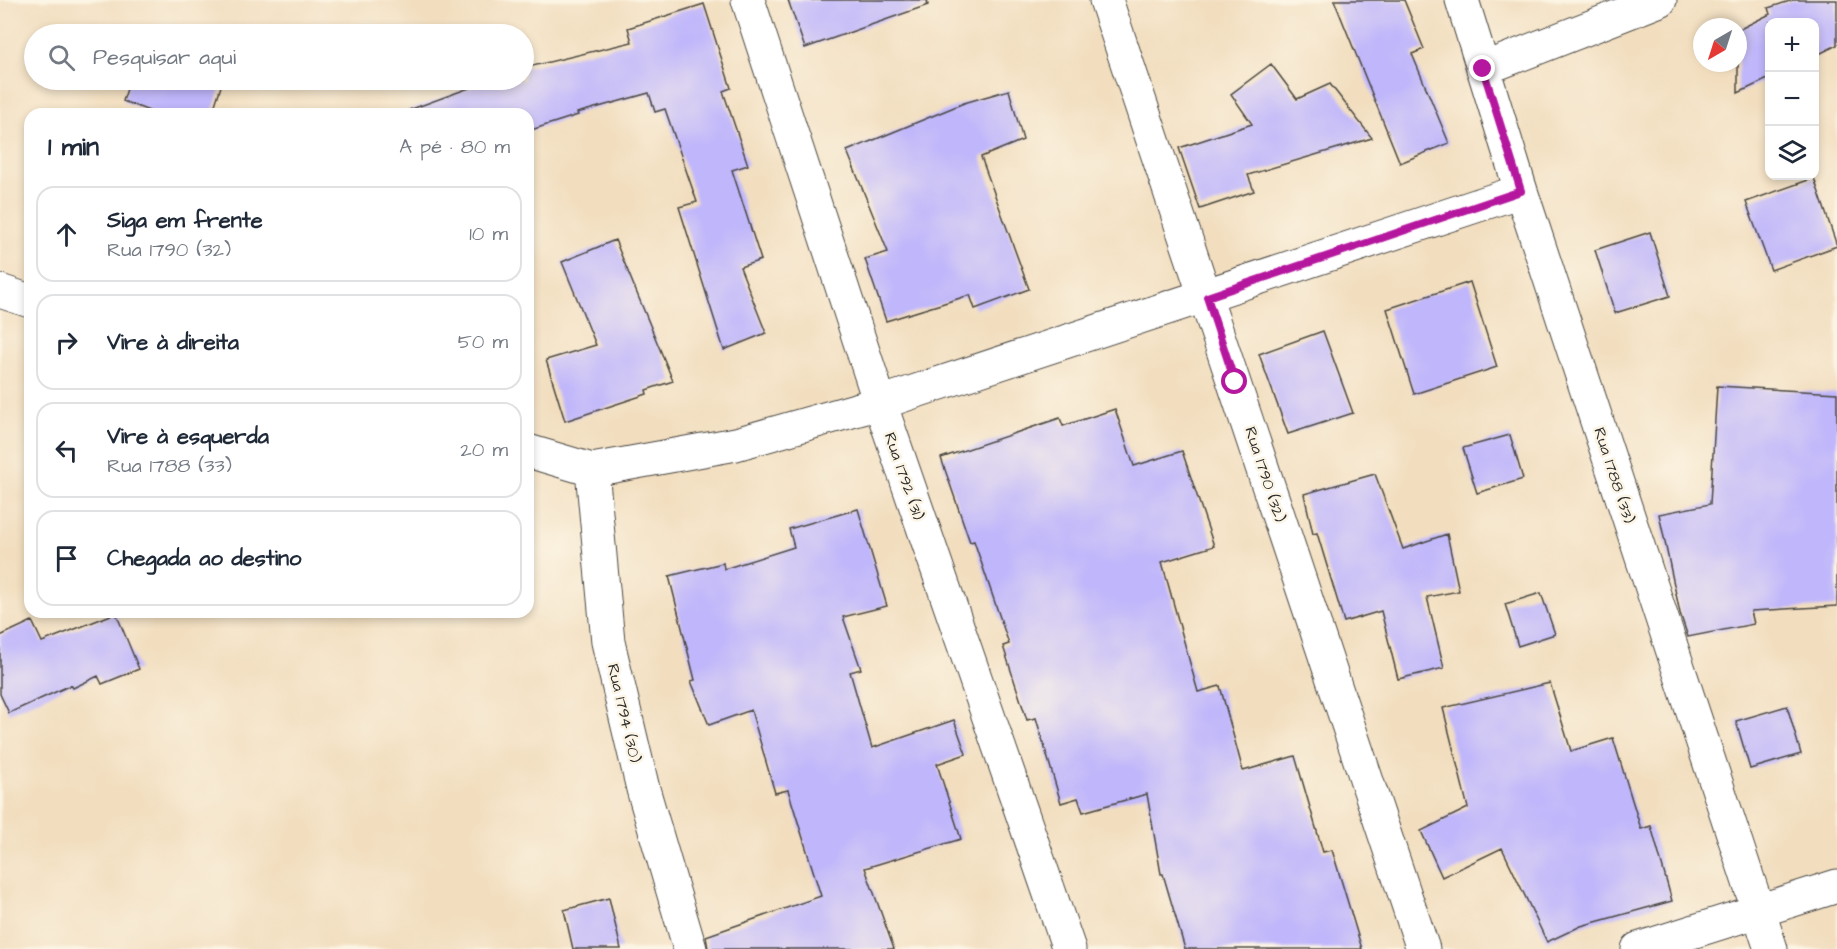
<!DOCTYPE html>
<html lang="pt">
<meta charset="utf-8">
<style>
body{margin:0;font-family:"Architects Daughter",sans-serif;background:#f6f6f7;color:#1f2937}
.controls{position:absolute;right:18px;top:18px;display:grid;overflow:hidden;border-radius:12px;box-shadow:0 3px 9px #0003}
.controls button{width:54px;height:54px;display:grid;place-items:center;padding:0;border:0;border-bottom:2px solid #e0e1e3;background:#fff;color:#1f2937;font:30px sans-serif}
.compass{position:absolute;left:1693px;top:18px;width:54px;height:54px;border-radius:50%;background:#fff;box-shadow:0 3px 9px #0003;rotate:219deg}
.stop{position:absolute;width:18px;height:18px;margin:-14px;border:4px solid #b5179e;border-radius:50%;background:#fff}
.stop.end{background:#b5179e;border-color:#fff;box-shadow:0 2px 6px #0008}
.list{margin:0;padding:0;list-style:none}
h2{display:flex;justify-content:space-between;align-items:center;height:78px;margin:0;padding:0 24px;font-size:26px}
h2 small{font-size:20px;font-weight:400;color:#747a83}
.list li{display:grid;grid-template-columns:39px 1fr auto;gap:18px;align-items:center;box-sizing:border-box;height:96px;margin:0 12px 12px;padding:0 12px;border:2px solid #e0e1e3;border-radius:18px}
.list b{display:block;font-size:22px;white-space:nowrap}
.list p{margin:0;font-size:20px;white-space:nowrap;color:#747a83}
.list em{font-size:20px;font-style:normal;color:#747a83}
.icon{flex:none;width:33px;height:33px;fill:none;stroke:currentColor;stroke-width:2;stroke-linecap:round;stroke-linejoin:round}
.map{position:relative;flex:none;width:1837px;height:949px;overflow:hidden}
.search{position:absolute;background:#fff;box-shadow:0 3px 9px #0003;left:24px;top:24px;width:510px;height:66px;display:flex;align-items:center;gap:15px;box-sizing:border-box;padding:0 21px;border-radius:33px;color:#747a83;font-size:22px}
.panel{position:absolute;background:#fff;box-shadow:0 3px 9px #0003;left:24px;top:108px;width:510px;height:510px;border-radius:18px}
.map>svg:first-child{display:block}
.building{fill:#bfb6fb}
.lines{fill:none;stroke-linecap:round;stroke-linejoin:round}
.street-casing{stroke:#494641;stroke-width:35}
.street{stroke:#fff;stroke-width:33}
.route{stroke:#b5179e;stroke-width:8}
.labels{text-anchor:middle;stroke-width:5;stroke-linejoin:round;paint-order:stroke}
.street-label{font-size:16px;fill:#2b2b2b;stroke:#fcf5e5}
</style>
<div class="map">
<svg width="1837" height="949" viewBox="0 0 1837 949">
<rect width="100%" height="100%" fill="#fcf5e5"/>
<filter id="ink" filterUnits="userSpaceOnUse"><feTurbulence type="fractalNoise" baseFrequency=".0167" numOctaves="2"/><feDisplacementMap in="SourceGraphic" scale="12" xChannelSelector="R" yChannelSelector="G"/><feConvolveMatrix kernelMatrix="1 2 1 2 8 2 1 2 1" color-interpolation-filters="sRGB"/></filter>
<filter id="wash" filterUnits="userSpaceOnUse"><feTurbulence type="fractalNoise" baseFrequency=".008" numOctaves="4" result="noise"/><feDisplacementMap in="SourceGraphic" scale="24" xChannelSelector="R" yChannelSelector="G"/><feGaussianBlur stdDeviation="1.35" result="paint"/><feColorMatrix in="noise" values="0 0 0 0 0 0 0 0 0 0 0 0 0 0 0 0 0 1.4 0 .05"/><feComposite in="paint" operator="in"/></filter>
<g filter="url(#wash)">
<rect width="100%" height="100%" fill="#f2debf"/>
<g id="blocks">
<path class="building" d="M 788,0 L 927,0 L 928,5 L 805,48 Z
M 1334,0 L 1404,0 L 1424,49 L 1412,54 L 1449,143 L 1400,163 Z
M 1793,0 L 1837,0 L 1837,45 L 1815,56 L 1815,22 L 1770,22 L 1770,78 L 1738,93 L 1738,30 L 1770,14 L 1768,8 Z
M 704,4 L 731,88 L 723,91 L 748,165 L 732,170 L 761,260 L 740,267 L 766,333 L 724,350 L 679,207 L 697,202 L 665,109 L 655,112 L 649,93 L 577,113 L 578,115 L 528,131 L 528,114 L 410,114 L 409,110 L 491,80 L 524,80 L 524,68 L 632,42 L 628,28 Z
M 1271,64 L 1297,99 L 1330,84 L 1372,138 L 1248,175 L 1254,191 L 1200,209 L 1179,148 L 1252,124 L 1231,94 Z
M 130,80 L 223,80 L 212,114 L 157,114 L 123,101 Z
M 1009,90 L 1023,140 L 981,157 L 1029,289 L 975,309 L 970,295 L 886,321 L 865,259 L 888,252 L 847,151 L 964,103 Z
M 1814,178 L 1837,246 L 1771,270 L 1746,202 Z
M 1650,232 L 1670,296 L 1615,313 L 1595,250 Z
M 615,240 L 673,381 L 646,390 L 647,394 L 565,421 L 546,360 L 596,345 L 562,262 Z
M 1470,282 L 1497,367 L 1414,394 L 1387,309 Z
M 1323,331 L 1353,413 L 1288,434 L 1259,354 Z
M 1717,386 L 1837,393 L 1837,606 L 1751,611 L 1754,624 L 1688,637 L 1680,613 L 1659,514 L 1710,504 Z
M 1115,409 L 1134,466 L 1182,451 L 1214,546 L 1162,562 L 1198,692 L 1220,686 L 1243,771 L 1295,756 L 1323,852 L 1332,850 L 1362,949 L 1185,949 L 1163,874 L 1161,874 L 1147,794 L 1083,812 L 1078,798 L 1061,803 L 1036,718 L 1027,720 L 1003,646 L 1009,644 L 974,541 L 970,542 L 941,458 L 1060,418 L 1063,426 Z
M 1510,435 L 1523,479 L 1477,493 L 1463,448 Z
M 1375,474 L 1403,549 L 1447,534 L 1459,591 L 1427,597 L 1444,668 L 1398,679 L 1381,611 L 1344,622 L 1317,533 L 1313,534 L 1304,494 Z
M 858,509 L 887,606 L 843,617 L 861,669 L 850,672 L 872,748 L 954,720 L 966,754 L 937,764 L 961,839 L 865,868 L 894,949 L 708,949 L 706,936 L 821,896 L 788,790 L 775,793 L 751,710 L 709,725 L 691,681 L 695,680 L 669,576 L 723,563 L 724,569 L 794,547 L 789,529 Z
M 1541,593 L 1555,634 L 1518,646 L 1505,604 Z
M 116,613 L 139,669 L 102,684 L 98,676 L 73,688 L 71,685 L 9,713 L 0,694 L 0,636 L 32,621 L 42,642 Z
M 1550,683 L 1571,751 L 1613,738 L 1641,829 L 1651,826 L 1672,901 L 1581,926 L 1547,942 L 1502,848 L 1442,877 L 1421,831 L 1468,808 L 1443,708 Z
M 1787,706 L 1801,754 L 1750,769 L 1736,721 Z
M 609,898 L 621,949 L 573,949 L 564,910 Z"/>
</g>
</g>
<g filter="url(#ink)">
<use href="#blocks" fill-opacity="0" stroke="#494641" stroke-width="1.5"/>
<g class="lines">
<g class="street-casing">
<path id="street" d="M 748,0 L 880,403 L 1069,949
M 1106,0 L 1423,949
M 1462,0 L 1521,191 L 1771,949
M 1483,69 L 1660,0
M 0,291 L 30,301
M 528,451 L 592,470 L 736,444 L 880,403 L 1521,191
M 592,470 L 608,642 L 643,789 L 690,949
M 1638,949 L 1837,886"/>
</g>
<use href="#street" class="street"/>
</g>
</g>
<g class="lines" filter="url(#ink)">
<path class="route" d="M 1235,382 L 1207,297 L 1521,191 L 1483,69"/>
</g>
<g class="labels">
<g class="street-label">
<text transform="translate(1266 474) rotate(72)" y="6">Rua 1790 (32)</text>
<text transform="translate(1615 475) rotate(72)" y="6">Rua 1788 (33)</text>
<text transform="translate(905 476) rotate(71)" y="6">Rua 1792 (31)</text>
<text transform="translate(625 713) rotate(77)" y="6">Rua 1794 (30)</text>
</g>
</g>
</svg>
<div class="controls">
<button>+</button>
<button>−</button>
<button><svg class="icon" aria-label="layers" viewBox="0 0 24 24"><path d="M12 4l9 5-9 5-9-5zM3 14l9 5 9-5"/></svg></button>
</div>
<svg class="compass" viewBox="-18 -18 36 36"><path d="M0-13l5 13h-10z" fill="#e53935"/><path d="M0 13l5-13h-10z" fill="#747a83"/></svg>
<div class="stop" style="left:1235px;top:382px"></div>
<div class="stop end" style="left:1483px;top:69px"></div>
<div class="search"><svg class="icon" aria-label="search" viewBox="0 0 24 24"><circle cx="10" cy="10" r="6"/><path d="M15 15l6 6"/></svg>Pesquisar aqui</div>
<section class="panel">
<h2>1 min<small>A pé · 80 m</small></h2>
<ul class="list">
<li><svg class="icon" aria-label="ahead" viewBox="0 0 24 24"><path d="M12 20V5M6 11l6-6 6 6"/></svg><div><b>Siga em frente</b><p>Rua 1790 (32)</p></div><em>10 m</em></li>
<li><svg class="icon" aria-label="right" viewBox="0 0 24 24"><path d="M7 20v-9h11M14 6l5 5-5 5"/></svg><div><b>Vire à direita</b></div><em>50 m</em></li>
<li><svg class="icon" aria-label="left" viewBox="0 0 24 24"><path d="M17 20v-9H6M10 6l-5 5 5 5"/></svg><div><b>Vire à esquerda</b><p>Rua 1788 (33)</p></div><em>20 m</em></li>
<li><svg class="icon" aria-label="arrive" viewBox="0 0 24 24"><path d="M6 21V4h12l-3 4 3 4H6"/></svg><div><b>Chegada ao destino</b></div></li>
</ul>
</section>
</div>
